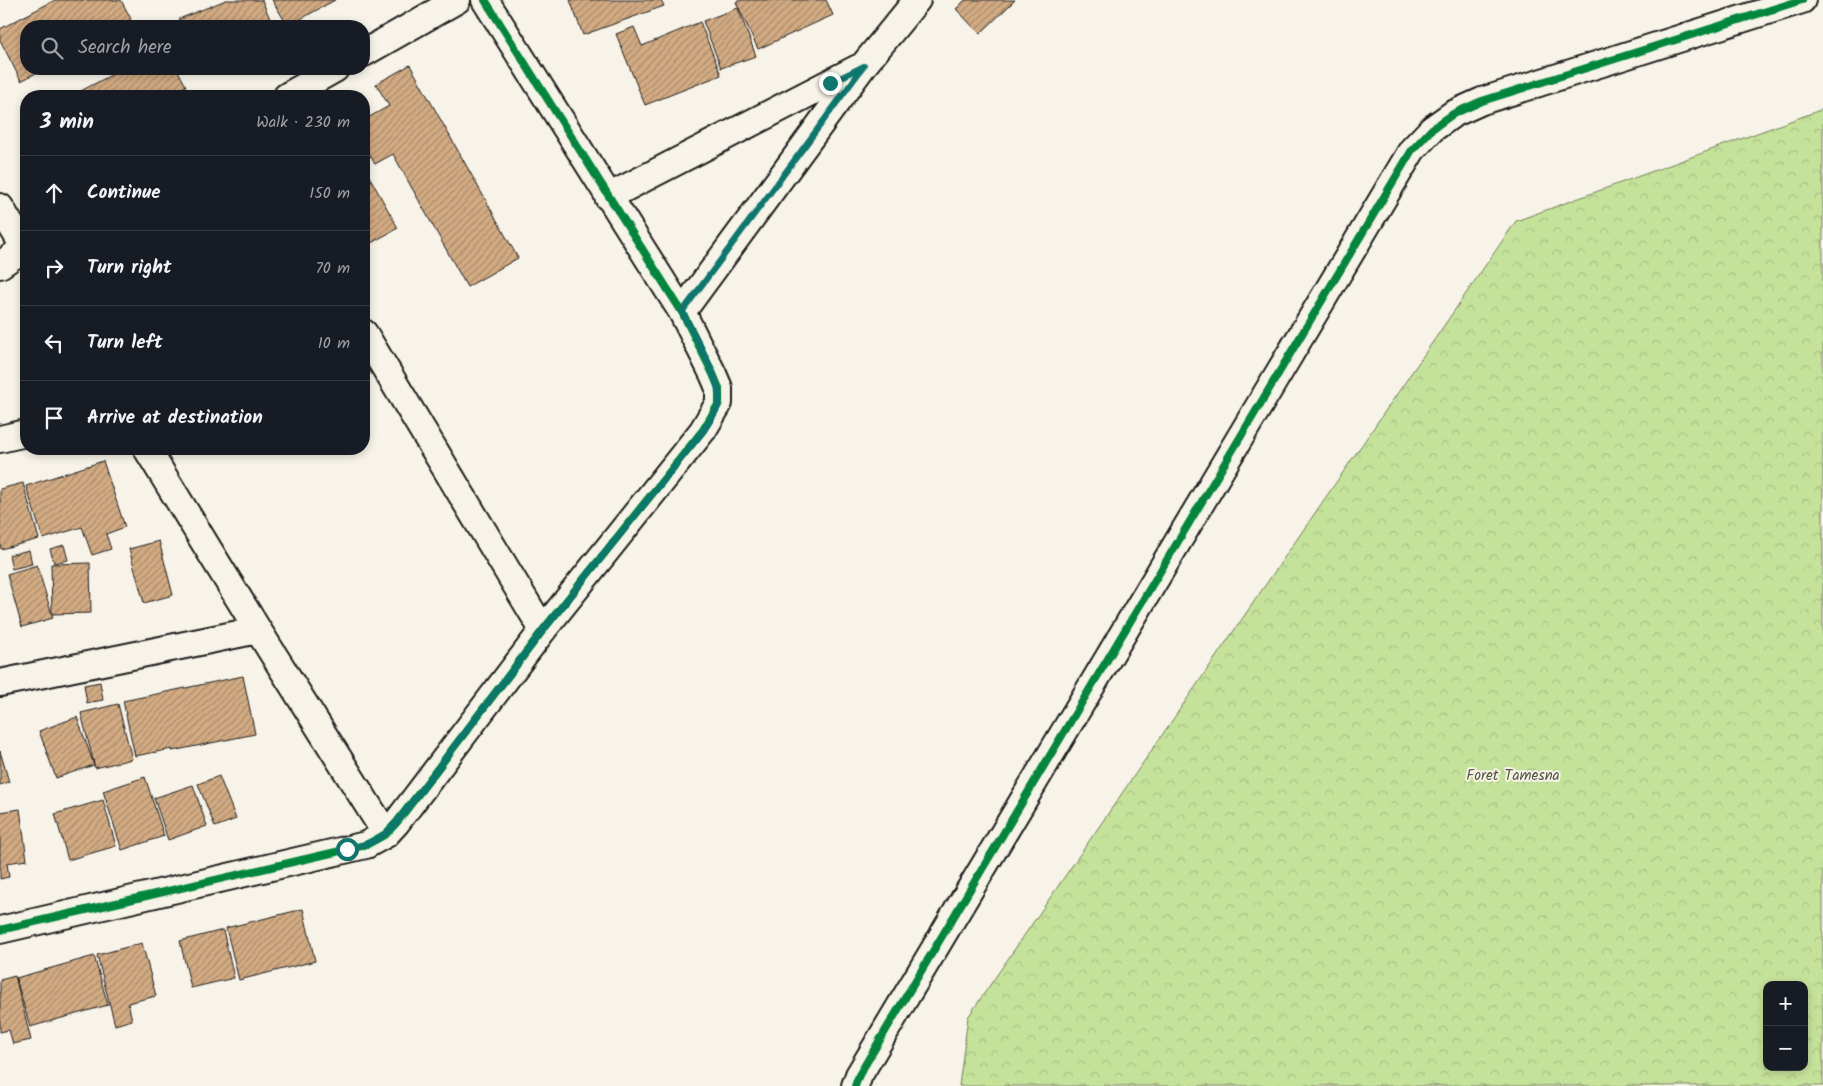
<!DOCTYPE html>
<meta charset="utf-8">
<style>
body{margin:0;font-family:Kalam,sans-serif;background:#242831;color:#f1f3f6}
.controls{position:absolute;right:15px;bottom:15px;display:grid;overflow:hidden;border-radius:10px;box-shadow:0 2px 8px #0003}
.controls button{width:45px;height:45px;display:grid;place-items:center;padding:0;border:0;border-bottom:1px solid #363941;background:#171b24;color:#f1f3f6;font:25px sans-serif}
.stop{position:absolute;width:15px;height:15px;margin:-11px;border:4px solid #0f766e;border-radius:50%;background:#fff}
.stop.end{background:#0f766e;border-color:#fff;box-shadow:0 1px 5px #0008}
.list{margin:0;padding:0;list-style:none}
h2{display:flex;justify-content:space-between;align-items:center;height:65px;margin:0;padding:0 20px;font-size:21px}
h2 small{font-size:16px;font-weight:400;color:#9ea1a6}
.list li{display:grid;grid-template-columns:32px 1fr auto;gap:15px;align-items:center;box-sizing:border-box;height:75px;padding:0 20px;border-top:1px solid #363941}
.list b{display:block;font-size:19px;white-space:nowrap}
.list em{font-size:16px;font-style:normal;color:#9ea1a6}
.icon{flex:none;width:28px;height:28px;fill:none;stroke:currentColor;stroke-width:2;stroke-linecap:round;stroke-linejoin:round}
.map{position:relative;flex:none;width:1823px;height:1086px;overflow:hidden}
.search{position:absolute;background:#171b24;box-shadow:0 2px 8px #0003;left:20px;top:20px;width:350px;height:55px;display:flex;align-items:center;gap:12px;box-sizing:border-box;padding:0 18px;border-radius:20px;color:#9ea1a6;font-size:19px}
.panel{position:absolute;background:#171b24;box-shadow:0 2px 8px #0003;left:20px;top:90px;width:350px;height:365px;border-radius:20px}
.map>svg:first-child{display:block}
.forest{fill:url(#forest-crowns);stroke:#707f5b;fill-rule:evenodd}
.building{fill:url(#building-hatch);stroke:#1c1c1c}
.lines{fill:none;stroke-linecap:round;stroke-linejoin:round}
.minor-casing{stroke:#1c1c1c;stroke-width:30}
.minor{stroke:#f7f3e8;stroke-width:26}
.cycleway-casing{stroke:#f7f3e8;stroke-width:11}
.cycleway{stroke:#00873e;stroke-width:8}
.route{stroke:#0f766e;stroke-width:6}
.labels{text-anchor:middle;stroke-width:4;stroke-linejoin:round;paint-order:stroke}
.park-label{font-size:15px;fill:#4f5742;stroke:#f7f3e8}
</style>
<div class="map">
<svg width="1823" height="1086" viewBox="0 0 1823 1086">
<defs>
<pattern id="forest-crowns" width="20" height="18" patternUnits="userSpaceOnUse" patternTransform="scale(1.25)"><rect width="20" height="18" fill="#c5e29a"/><path d="M2 6a3 3 0 1 1 6 0M12 15a3 3 0 1 1 6 0" fill="none" stroke="#a9c184"/></pattern>
<pattern id="building-hatch" width="6" height="6" patternUnits="userSpaceOnUse" patternTransform="scale(1.25)"><rect width="6" height="6" fill="#d2ab83"/><path d="M-1 1l2-2M0 6l6-6M5 7l2-2" fill="none" stroke="#aa8a6a"/></pattern>
</defs>
<rect width="100%" height="100%" fill="#f7f3e8"/>
<filter id="ink" filterUnits="userSpaceOnUse"><feTurbulence type="fractalNoise" baseFrequency=".02" numOctaves="2"/><feDisplacementMap in="SourceGraphic" scale="10" xChannelSelector="R" yChannelSelector="G"/><feConvolveMatrix kernelMatrix="1 2 1 2 8 2 1 2 1" color-interpolation-filters="sRGB"/></filter>
<g filter="url(#ink)">
<path class="forest" d="M 1823,109 L 1823,1086 L 959,1086 L 968,1017 L 1516,221 ZM 1767,985 L 1804,985 L 1804,1067 L 1767,1067 Z"/>
<path class="building" d="M 55,0 L 121,0 L 131,19 L 120,25 L 121,26 L 26,26 L 26,69 L 44,69 L 21,81 L 0,40 L 0,29 Z
M 226,0 L 262,0 L 273,26 L 182,26 L 179,19 Z
M 272,0 L 335,0 L 288,26 Z
M 570,0 L 661,0 L 664,6 L 583,35 Z
M 740,0 L 826,0 L 833,15 L 758,49 L 736,2 Z
M 965,0 L 1015,0 L 980,34 L 956,9 Z
M 738,8 L 756,56 L 721,68 L 703,21 Z
M 700,22 L 721,75 L 645,105 L 616,34 L 634,27 L 642,46 Z
M 410,65 L 518,258 L 467,287 L 393,154 L 375,164 L 366,148 L 364,150 L 364,120 L 389,106 L 376,84 Z
M 50,69 L 62,69 L 53,74 Z
M 110,69 L 177,69 L 186,86 L 167,96 L 78,96 L 77,93 L 113,74 Z
M 364,167 L 398,228 L 364,247 Z
M 103,461 L 125,527 L 106,534 L 111,549 L 92,555 L 82,527 L 43,539 L 26,486 Z
M 23,483 L 39,539 L 1,549 L 0,544 L 0,489 Z
M 159,541 L 173,595 L 144,603 L 129,549 Z
M 64,545 L 68,560 L 54,563 L 50,549 Z
M 29,550 L 32,564 L 12,569 L 9,555 Z
M 90,563 L 91,613 L 52,614 L 51,564 Z
M 37,565 L 53,618 L 22,627 L 7,574 Z
M 243,676 L 255,734 L 172,751 L 172,749 L 135,756 L 123,701 Z
M 100,682 L 103,700 L 87,703 L 84,685 Z
M 118,704 L 132,759 L 95,768 L 81,713 Z
M 77,717 L 94,765 L 56,778 L 39,731 Z
M 0,751 L 9,782 L 0,785 Z
M 219,776 L 236,819 L 215,827 L 198,784 Z
M 145,777 L 164,836 L 122,850 L 103,791 Z
M 193,785 L 207,826 L 168,840 L 154,798 Z
M 103,800 L 116,846 L 68,860 L 55,814 Z
M 20,809 L 27,860 L 7,863 L 9,877 L 0,879 L 0,812 Z
M 303,909 L 315,961 L 239,980 L 226,928 Z
M 223,930 L 234,978 L 191,988 L 180,941 Z
M 142,943 L 156,996 L 128,1003 L 132,1020 L 115,1025 L 97,955 Z
M 94,956 L 108,1005 L 30,1027 L 16,978 Z
M 15,976 L 31,1040 L 13,1044 L 9,1030 L 0,1032 L 0,980 Z"/>
<g class="lines">
<g class="minor-casing">
<path id="minor" d="M 364,53 L 457,0
M 287,96 L 335,69
M 608,197 L 858,68
M 0,207 L 26,250
M 0,265 L 26,247
M 682,312 L 863,66 L 917,0
M 364,333 L 543,630
M 0,439 L 26,433
M 147,449 L 258,630 L 386,834
M 0,683 L 258,630
M 0,930 L 366,845 L 386,834 L 397,822 L 543,630 L 703,430 L 719,403 L 719,388 L 713,374 L 682,312 L 485,0
M 855,1086 L 859,1075 L 1412,150 L 1432,129 L 1453,114 L 1482,101 L 1802,0"/>
</g>
<use href="#minor" class="minor"/>
<g class="cycleway-casing">
<path id="cycleway" d="M 0,930 L 366,845 L 386,834 L 397,822 L 543,630 L 703,430 L 719,403 L 719,388 L 713,374 L 682,312 L 485,0
M 855,1086 L 859,1075 L 1412,150 L 1432,129 L 1453,114 L 1482,101 L 1802,0"/>
</g>
<use href="#cycleway" class="cycleway"/>
</g>
</g>
<g class="lines" filter="url(#ink)">
<path class="route" d="M 347,849 C 370,844 381,840 397,822 L 543,630 L 704,430 C 709,422 717,412 719,403 C 723,383 692,331 682,312 L 864,66 L 830,83"/>
</g>
<g class="labels">
<g class="park-label">
<text x="1513" y="780">Foret Tamesna</text>
</g>
</g>
</svg>
<div class="controls">
<button>+</button>
<button>−</button>
</div>
<div class="stop" style="left:347px;top:849px"></div>
<div class="stop end" style="left:830px;top:83px"></div>
<div class="search"><svg class="icon" aria-label="search" viewBox="0 0 24 24"><circle cx="10" cy="10" r="6"/><path d="M15 15l6 6"/></svg>Search here</div>
<section class="panel">
<h2>3 min<small>Walk · 230 m</small></h2>
<ul class="list">
<li><svg class="icon" aria-label="ahead" viewBox="0 0 24 24"><path d="M12 20V5M6 11l6-6 6 6"/></svg><div><b>Continue</b></div><em>150 m</em></li>
<li><svg class="icon" aria-label="right" viewBox="0 0 24 24"><path d="M7 20v-9h11M14 6l5 5-5 5"/></svg><div><b>Turn right</b></div><em>70 m</em></li>
<li><svg class="icon" aria-label="left" viewBox="0 0 24 24"><path d="M17 20v-9H6M10 6l-5 5 5 5"/></svg><div><b>Turn left</b></div><em>10 m</em></li>
<li><svg class="icon" aria-label="arrive" viewBox="0 0 24 24"><path d="M6 21V4h12l-3 4 3 4H6"/></svg><div><b>Arrive at destination</b></div></li>
</ul>
</section>
</div>
